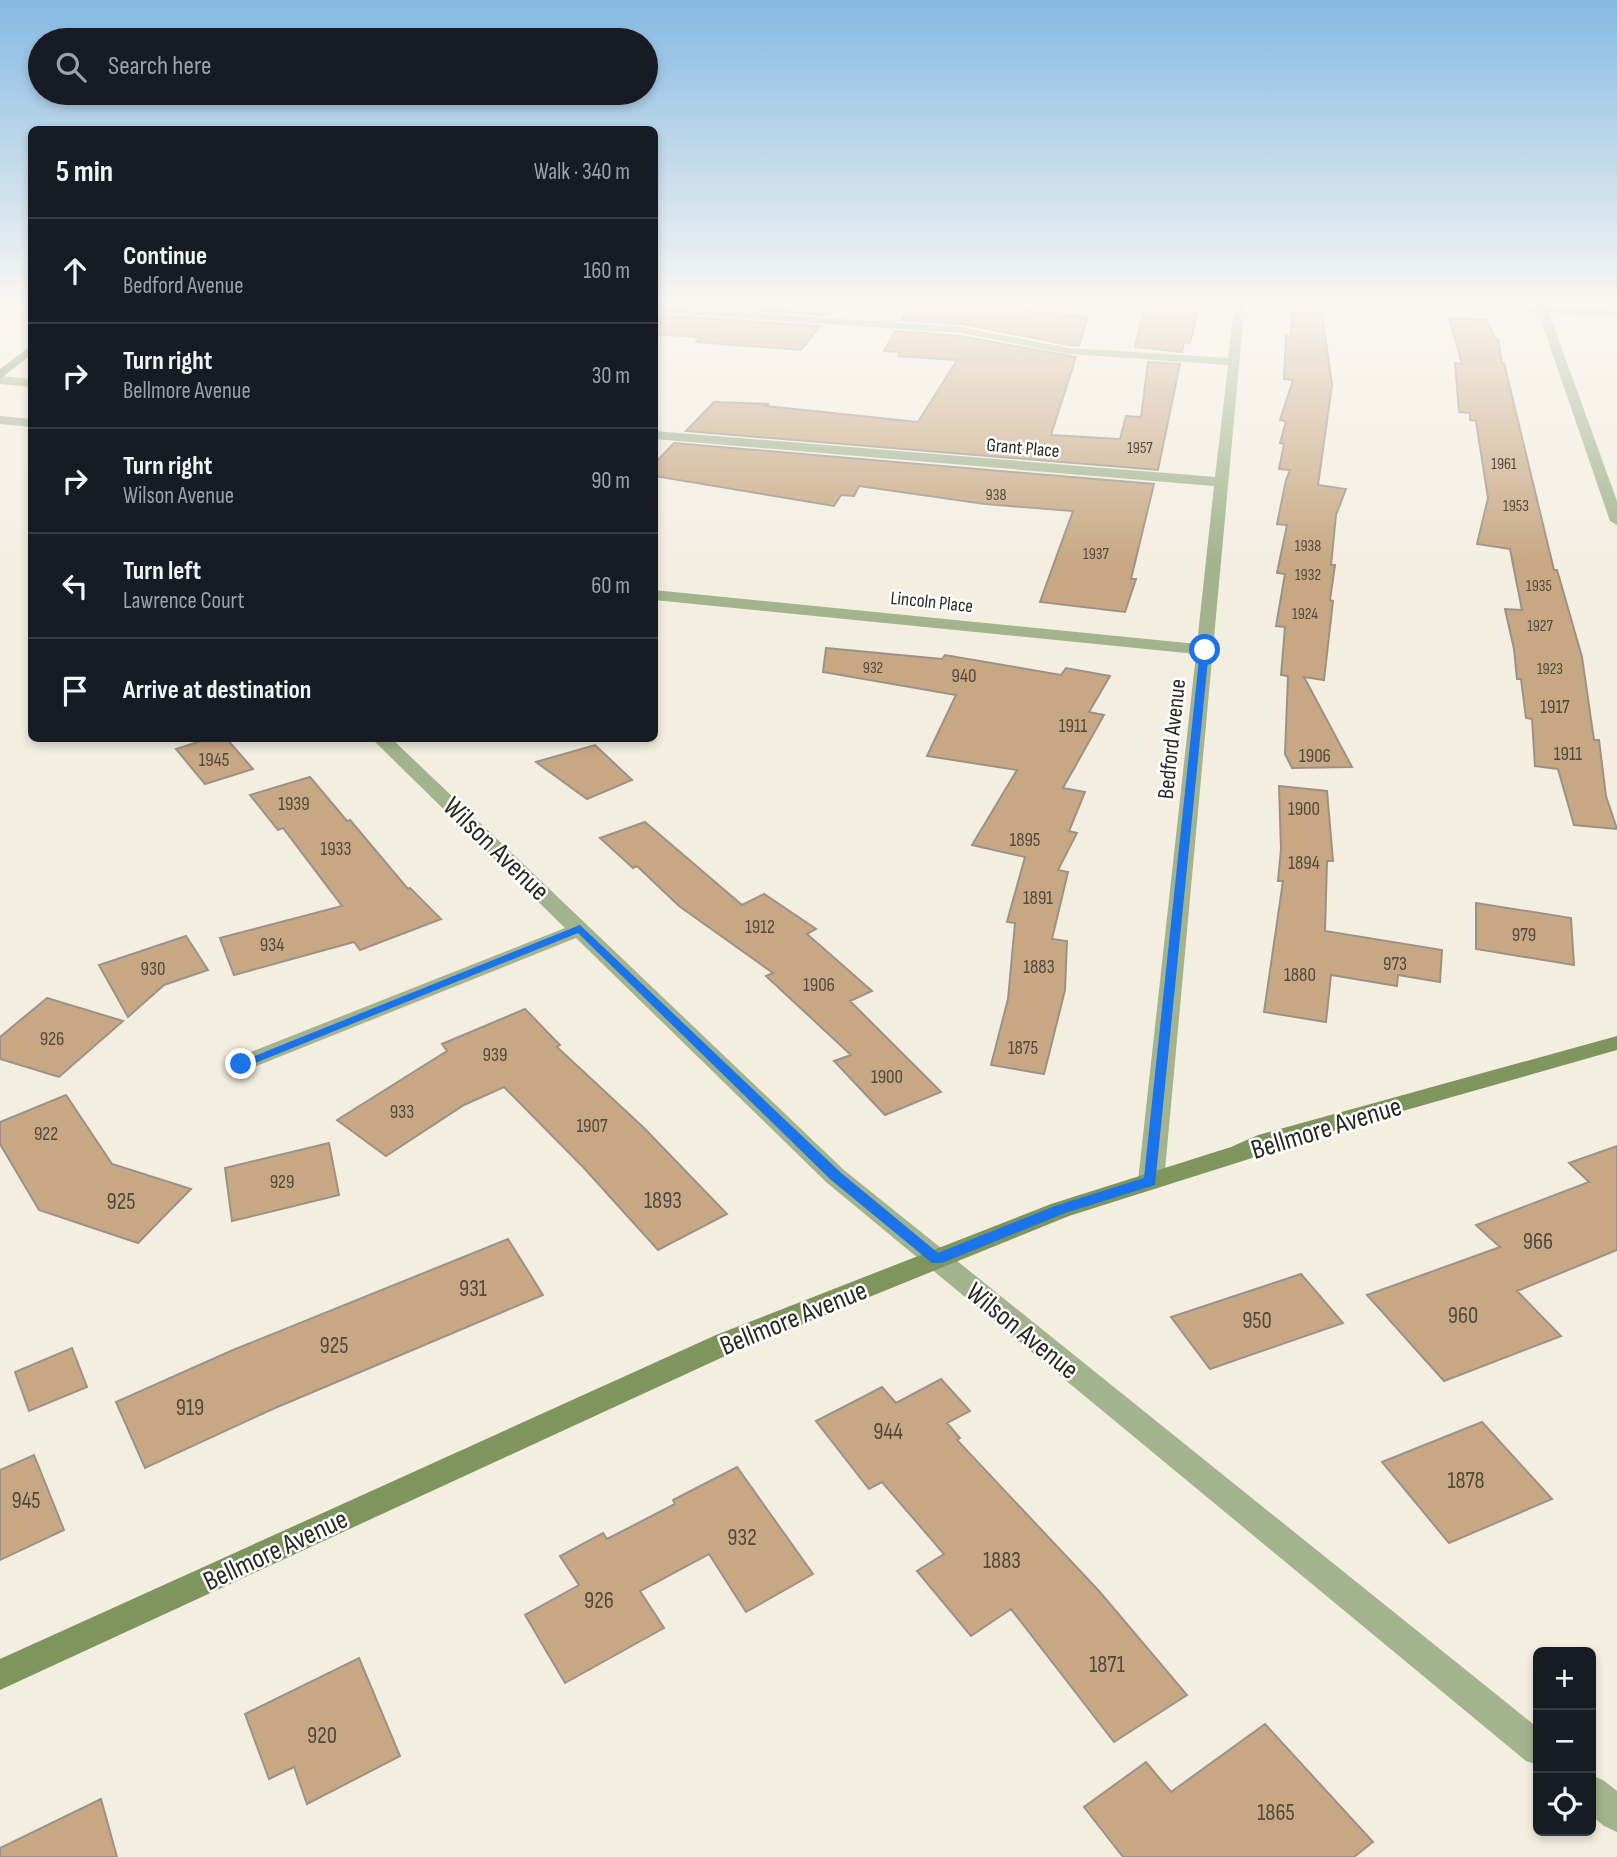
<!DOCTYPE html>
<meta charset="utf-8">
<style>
body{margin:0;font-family:"Sofia Sans Condensed",sans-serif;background:#20242c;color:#f1f3f6}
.controls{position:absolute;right:21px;bottom:21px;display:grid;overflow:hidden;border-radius:10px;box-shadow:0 4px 10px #0003}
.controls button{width:63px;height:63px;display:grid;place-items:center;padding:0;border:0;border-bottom:2px solid #363941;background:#171b24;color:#f1f3f6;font:35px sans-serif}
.stop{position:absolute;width:21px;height:21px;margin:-16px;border:5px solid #1a73e8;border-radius:50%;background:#fff}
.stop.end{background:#1a73e8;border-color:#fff;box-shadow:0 2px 7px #0008}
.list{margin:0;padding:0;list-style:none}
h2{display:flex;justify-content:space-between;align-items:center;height:91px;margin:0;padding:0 28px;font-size:30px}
h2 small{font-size:23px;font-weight:400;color:#9ea1a6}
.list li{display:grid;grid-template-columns:46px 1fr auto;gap:21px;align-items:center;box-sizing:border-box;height:105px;padding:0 28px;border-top:2px solid #363941}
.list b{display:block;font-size:26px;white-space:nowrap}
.list p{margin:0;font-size:23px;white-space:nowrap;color:#9ea1a6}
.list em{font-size:23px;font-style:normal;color:#9ea1a6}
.icon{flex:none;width:38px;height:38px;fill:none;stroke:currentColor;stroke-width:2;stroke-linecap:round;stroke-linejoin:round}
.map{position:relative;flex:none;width:1617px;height:1857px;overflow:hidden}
.search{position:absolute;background:#171b24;box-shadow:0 4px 10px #0003;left:28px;top:28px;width:630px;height:77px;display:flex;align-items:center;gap:18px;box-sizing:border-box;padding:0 24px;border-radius:38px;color:#9ea1a6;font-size:26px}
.panel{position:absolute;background:#171b24;box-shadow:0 4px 10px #0003;left:28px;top:126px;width:630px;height:616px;border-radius:10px}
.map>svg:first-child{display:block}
.building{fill:#c8a884;stroke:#9b9287;stroke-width:2}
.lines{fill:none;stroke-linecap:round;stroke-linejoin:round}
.minor{fill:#a2b38e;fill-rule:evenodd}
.secondary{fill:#7e955e;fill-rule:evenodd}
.route{fill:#1a73e8}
.labels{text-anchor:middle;stroke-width:5;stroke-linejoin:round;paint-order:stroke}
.far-number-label{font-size:16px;fill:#52483b}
.far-street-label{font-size:19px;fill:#2a2823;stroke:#fff}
.number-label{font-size:19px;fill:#52483b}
.street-label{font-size:23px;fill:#2a2823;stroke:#fff}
.near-number-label{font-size:23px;fill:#52483b}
.near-street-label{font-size:28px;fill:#2a2823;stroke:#fff}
</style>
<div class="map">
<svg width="1617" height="1857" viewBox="0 0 1617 1857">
<rect width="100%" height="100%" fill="#f4eee1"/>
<path class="building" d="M 654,301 L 839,301 L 828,315 L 654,303 Z
M 920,301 L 1012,304 L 1026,305 L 1024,311 L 1088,317 L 1079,346 L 1069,345 L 962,324 L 901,320 L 910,302 Z
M 1146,301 L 1200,301 L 1190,343 L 1184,342 L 1182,352 L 1135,347 Z
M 1292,312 L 1322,314 L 1332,385 L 1318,485 L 1346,489 L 1336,515 L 1331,565 L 1335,565 L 1330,600 L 1333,601 L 1324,680 L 1304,677 L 1352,767 L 1292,768 L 1285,754 L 1288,676 L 1281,675 L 1285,627 L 1276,626 L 1285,574 L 1277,573 L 1287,525 L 1277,524 L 1286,480 L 1290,470 L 1279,469 L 1284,444 L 1280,443 L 1286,421 L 1280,420 L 1293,380 L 1284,379 L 1286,336 L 1291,336 Z
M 654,315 L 820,326 L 801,350 L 696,342 L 700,337 L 654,334 Z
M 1449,318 L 1487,320 L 1495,339 L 1498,339 L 1502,363 L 1504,363 L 1554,570 L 1557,570 L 1582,657 L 1594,740 L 1599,740 L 1606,796 L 1617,829 L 1574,825 L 1558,769 L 1535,766 L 1532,719 L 1526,718 L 1521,679 L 1517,679 L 1514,649 L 1505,609 L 1522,610 L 1510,549 L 1477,544 L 1488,498 L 1476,421 L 1470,420 L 1470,413 L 1459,412 L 1455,363 L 1462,364 Z
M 895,331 L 961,336 L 1076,357 L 1051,435 L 1120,439 L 1126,416 L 1141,417 L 1148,362 L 1180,364 L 1158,470 L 686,431 L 714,402 L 768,404 L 766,406 L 918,422 L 957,360 L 898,356 L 900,352 L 884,351 Z
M 674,443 L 1154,484 L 1131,579 L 1136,579 L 1125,612 L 1040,602 L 1073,511 L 985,504 L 859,486 L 854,496 L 841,495 L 834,506 L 654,476 L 654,464 Z
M 826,648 L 942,659 L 945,655 L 1061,675 L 1066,668 L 1110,676 L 1089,712 L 1104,715 L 1063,788 L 1085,792 L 1069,831 L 1077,833 L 1058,870 L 1068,872 L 1052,939 L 1067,941 L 1065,990 L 1044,1074 L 991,1065 L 1008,999 L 1015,923 L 1007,922 L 1025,857 L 972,845 L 1017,770 L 927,756 L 956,695 L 823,672 Z
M 210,738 L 226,738 L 253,769 L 205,784 L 176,749 Z
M 595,745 L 632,780 L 587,799 L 536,762 Z
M 310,777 L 347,821 L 350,820 L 408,889 L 410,888 L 441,919 L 360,950 L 354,942 L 234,975 L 220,938 L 342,906 L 283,828 L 278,830 L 250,795 Z
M 1279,786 L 1327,791 L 1333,861 L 1327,861 L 1325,931 L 1442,950 L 1440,982 L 1398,975 L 1397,986 L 1331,975 L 1326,1022 L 1264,1012 L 1283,881 L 1278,881 L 1281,849 Z
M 645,822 L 742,905 L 764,894 L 816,929 L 807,934 L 872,991 L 850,1001 L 941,1092 L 885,1115 L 834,1061 L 851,1055 L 766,976 L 773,973 L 679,906 L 637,866 L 633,868 L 600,838 Z
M 1476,903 L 1571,918 L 1574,965 L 1476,949 Z
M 186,936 L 208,970 L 164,985 L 128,1017 L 99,965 Z
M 47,998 L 123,1021 L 59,1077 L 0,1059 L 0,1037 Z
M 525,1009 L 560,1045 L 557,1047 L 644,1128 L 727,1214 L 658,1250 L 584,1168 L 504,1087 L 464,1105 L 386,1156 L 337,1120 L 447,1051 L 442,1044 Z
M 66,1095 L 112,1164 L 191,1189 L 138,1243 L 39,1210 L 0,1144 L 0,1122 Z
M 329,1143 L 339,1195 L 232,1221 L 225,1168 Z
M 1617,1146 L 1617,1250 L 1517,1291 L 1561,1336 L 1444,1381 L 1367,1295 L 1500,1247 L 1476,1225 L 1589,1182 L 1569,1163 Z
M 508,1239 L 543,1295 L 275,1408 L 145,1468 L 116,1402 L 233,1350 Z
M 1301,1274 L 1343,1323 L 1210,1369 L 1171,1317 Z
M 72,1348 L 87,1387 L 29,1411 L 15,1372 Z
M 941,1379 L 970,1411 L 947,1423 L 960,1438 L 957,1440 L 1099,1591 L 1187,1695 L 1114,1742 L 1011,1609 L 971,1636 L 917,1571 L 944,1554 L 882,1482 L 869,1489 L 816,1421 L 882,1387 L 896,1403 Z
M 1482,1422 L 1552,1499 L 1449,1543 L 1382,1462 Z
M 34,1455 L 64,1530 L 0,1560 L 0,1470 Z
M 737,1467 L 813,1574 L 746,1612 L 709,1554 L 640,1591 L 664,1628 L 565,1683 L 525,1615 L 579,1585 L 560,1556 L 603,1533 L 607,1539 L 675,1504 L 673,1500 Z
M 359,1658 L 400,1756 L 307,1804 L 294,1767 L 269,1779 L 245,1714 Z
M 1265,1724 L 1373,1842 L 1354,1857 L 1123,1857 L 1084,1807 L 1146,1762 L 1171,1792 Z
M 101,1799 L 117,1857 L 0,1857 L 0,1848 Z"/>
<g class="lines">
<path class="minor" d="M 1235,301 L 1245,301 L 1164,1181 L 1160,1187 L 1151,1190 L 1142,1187 L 1138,1181 L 1196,654 L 654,600 L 654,590 L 1197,644 L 1214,486 L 654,439 L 654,431 L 1215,477 L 1228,365 L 1069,354 L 961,333 L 654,312 L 654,306 L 961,327 L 1069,348 L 1228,358 Z
M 1401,301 L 1535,306 L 1534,301 L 1544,301 L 1546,306 L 1617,311 L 1617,317 L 1549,313 L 1617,501 L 1617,525 L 1610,521 L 1538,312 L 1406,304 Z
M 0,376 L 32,379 L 32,387 L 0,384 Z
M 0,416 L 32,419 L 32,427 L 0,424 Z
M 371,738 L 391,738 L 844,1170 L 1538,1728 L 1538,1765 L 1526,1761 L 826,1182 L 576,938 L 249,1069 L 241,1072 L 233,1069 L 229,1064 L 233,1059 L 565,928 Z
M 1591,1775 L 1603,1780 L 1617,1791 L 1617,1832 L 1604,1826 L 1591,1815 Z"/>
<path class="secondary" d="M 32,345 L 32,354 L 0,379 L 0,369 Z
M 1617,1036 L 1617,1050 L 1276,1147 L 1249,1159 L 1069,1216 L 736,1351 L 0,1690 L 0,1659 L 716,1335 L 1051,1204 L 1231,1147 L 1258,1135 Z"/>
</g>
<linearGradient id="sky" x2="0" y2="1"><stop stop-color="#85b9e2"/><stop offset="0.54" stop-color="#faf7f2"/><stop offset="1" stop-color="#faf7f2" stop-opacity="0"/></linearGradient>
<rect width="1617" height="561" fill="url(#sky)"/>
<path class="route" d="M 1205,647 L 1209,650 L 1155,1185 L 1065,1213 L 942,1263 L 932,1263 L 830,1179 L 578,933 L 245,1067 L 237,1067 L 235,1064 L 580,925 L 840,1172 L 938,1253 L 1055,1206 L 1144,1178 L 1200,650 Z"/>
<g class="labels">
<g class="far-number-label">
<text x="1140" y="453">1957</text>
<text x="1504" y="469">1961</text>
<text x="996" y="500">938</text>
<text x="1516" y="511">1953</text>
<text x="1308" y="551">1938</text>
<text x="1096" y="559">1937</text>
<text x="1308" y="580">1932</text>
<text x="1539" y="591">1935</text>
<text x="1305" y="619">1924</text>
<text x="1540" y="631">1927</text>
<text x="873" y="673">932</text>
<text x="1550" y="674">1923</text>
</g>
<g class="far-street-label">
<text transform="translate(1023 447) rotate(5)" y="7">Grant Place</text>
<text transform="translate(932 601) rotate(6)" y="7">Lincoln Place</text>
</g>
<g class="number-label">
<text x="964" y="682">940</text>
<text x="1555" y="713">1917</text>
<text x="1073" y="732">1911</text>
<text x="1568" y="760">1911</text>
<text x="1315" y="762">1906</text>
<text x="214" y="766">1945</text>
<text x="294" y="810">1939</text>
<text x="1304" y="815">1900</text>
<text x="1025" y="846">1895</text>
<text x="336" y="855">1933</text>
<text x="1304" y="869">1894</text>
<text x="1038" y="904">1891</text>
<text x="760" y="933">1912</text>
<text x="1524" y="941">979</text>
<text x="272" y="951">934</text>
<text x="1395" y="970">973</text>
<text x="1039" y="973">1883</text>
<text x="153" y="975">930</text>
<text x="1300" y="981">1880</text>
<text x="819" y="991">1906</text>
<text x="52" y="1045">926</text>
<text x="1023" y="1054">1875</text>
<text x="495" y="1061">939</text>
<text x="887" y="1083">1900</text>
<text x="402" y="1118">933</text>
<text x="592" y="1132">1907</text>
<text x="46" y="1140">922</text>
<text x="282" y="1188">929</text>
</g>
<g class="street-label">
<text transform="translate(1171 739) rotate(-84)" y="8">Bedford Avenue</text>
</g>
<g class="near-number-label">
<text x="663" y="1208">1893</text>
<text x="121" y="1209">925</text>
<text x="1538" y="1249">966</text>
<text x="473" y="1296">931</text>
<text x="1463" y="1323">960</text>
<text x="1257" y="1328">950</text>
<text x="334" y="1353">925</text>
<text x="190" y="1415">919</text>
<text x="888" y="1439">944</text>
<text x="1466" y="1488">1878</text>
<text x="26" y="1508">945</text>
<text x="742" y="1545">932</text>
<text x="1002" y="1568">1883</text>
<text x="599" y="1608">926</text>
<text x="1107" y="1672">1871</text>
<text x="322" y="1743">920</text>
<text x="1276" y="1820">1865</text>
</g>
<g class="near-street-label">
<text transform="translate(497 848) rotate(44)" y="10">Wilson Avenue</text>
<text transform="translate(1326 1127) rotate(-17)" y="10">Bellmore Avenue</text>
<text transform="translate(793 1317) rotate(-22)" y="10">Bellmore Avenue</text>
<text transform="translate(1023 1330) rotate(39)" y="10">Wilson Avenue</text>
<text transform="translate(275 1549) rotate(-25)" y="10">Bellmore Avenue</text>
</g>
</g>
</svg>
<div class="controls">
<button>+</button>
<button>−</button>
<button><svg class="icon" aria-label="locate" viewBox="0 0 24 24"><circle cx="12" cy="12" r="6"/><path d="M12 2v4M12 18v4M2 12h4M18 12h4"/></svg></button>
</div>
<div class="stop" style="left:1205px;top:650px"></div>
<div class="stop end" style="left:241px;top:1064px"></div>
<div class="search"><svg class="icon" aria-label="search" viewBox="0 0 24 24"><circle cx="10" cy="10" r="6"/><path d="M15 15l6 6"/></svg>Search here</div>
<section class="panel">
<h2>5 min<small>Walk · 340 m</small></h2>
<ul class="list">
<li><svg class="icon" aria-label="ahead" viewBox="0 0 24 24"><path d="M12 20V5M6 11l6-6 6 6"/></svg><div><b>Continue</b><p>Bedford Avenue</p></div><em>160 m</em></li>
<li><svg class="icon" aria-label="right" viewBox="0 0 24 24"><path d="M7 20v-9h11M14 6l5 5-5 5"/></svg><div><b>Turn right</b><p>Bellmore Avenue</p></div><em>30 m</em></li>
<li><svg class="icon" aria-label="right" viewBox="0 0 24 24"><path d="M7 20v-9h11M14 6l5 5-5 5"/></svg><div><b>Turn right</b><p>Wilson Avenue</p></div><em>90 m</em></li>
<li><svg class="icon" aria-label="left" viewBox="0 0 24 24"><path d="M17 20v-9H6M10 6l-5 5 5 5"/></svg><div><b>Turn left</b><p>Lawrence Court</p></div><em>60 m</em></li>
<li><svg class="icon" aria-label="arrive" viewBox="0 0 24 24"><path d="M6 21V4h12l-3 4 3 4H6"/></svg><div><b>Arrive at destination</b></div></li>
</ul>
</section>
</div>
